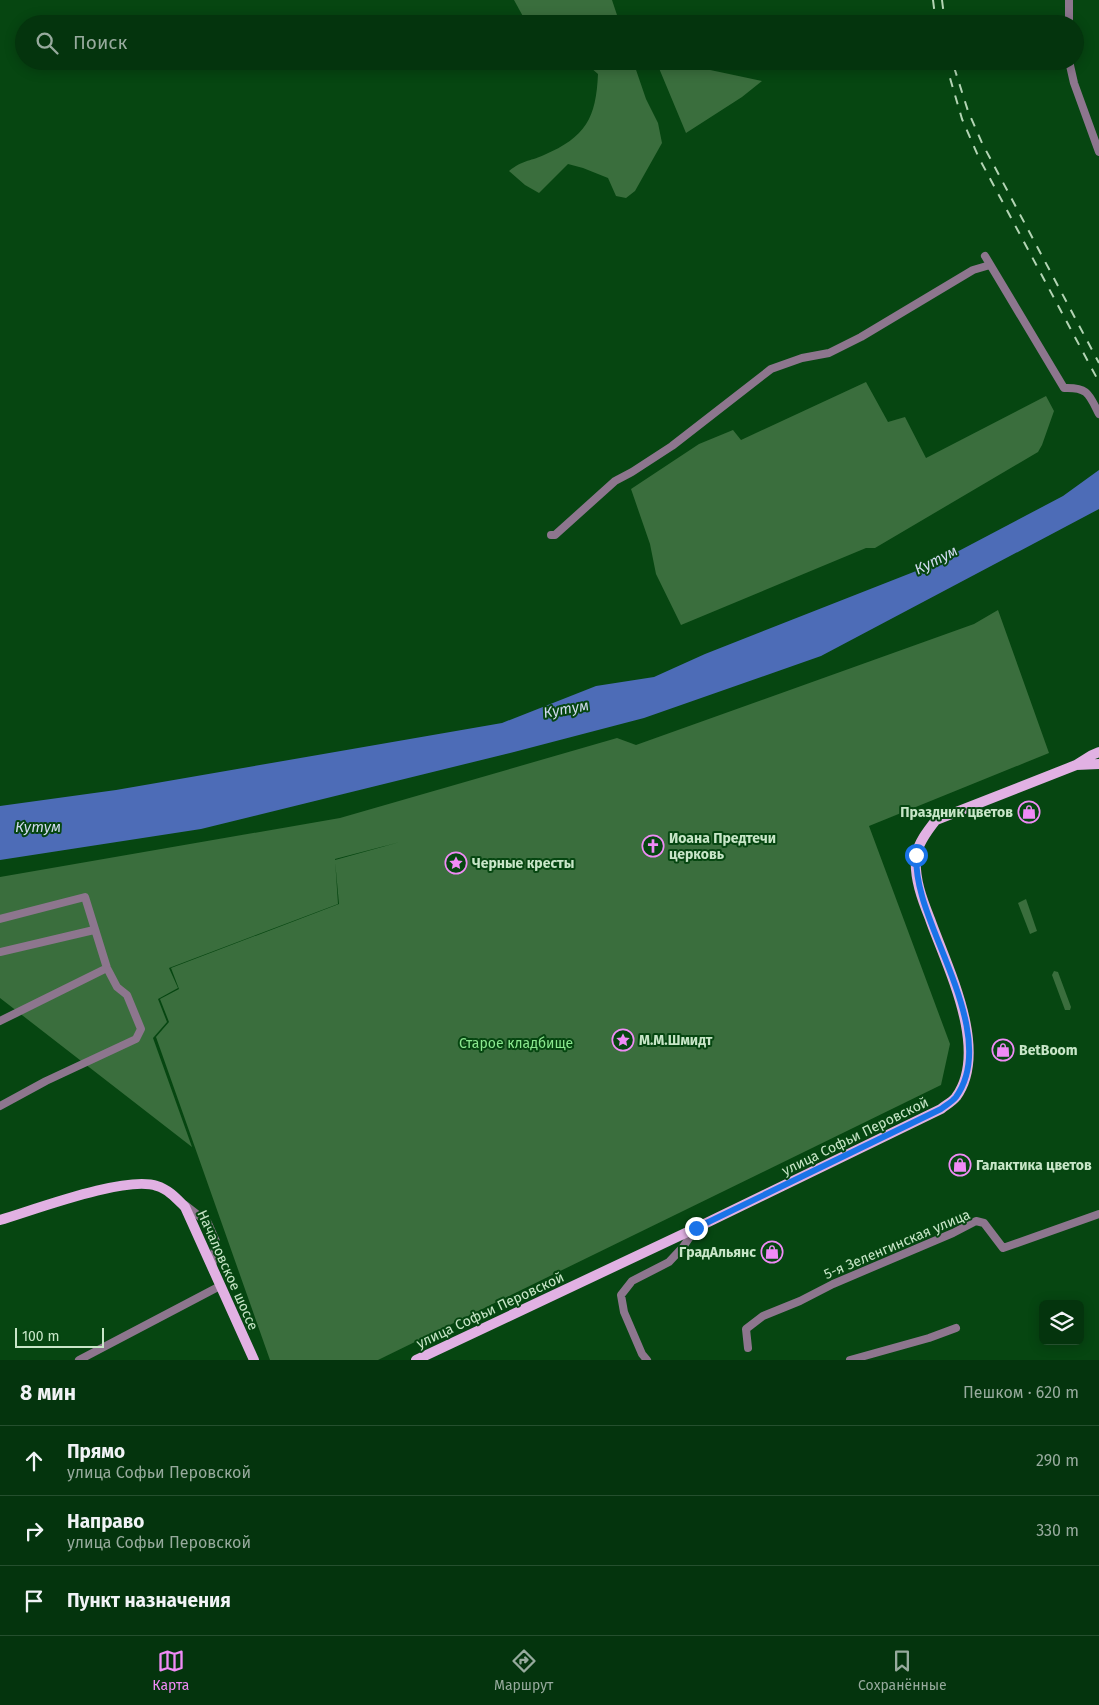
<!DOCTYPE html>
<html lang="ru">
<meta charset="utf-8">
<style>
body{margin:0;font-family:"Fira Sans",sans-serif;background:#0d3c16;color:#f1f3f6}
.controls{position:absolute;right:15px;bottom:15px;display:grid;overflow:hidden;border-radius:8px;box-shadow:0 2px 12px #0003}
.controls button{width:45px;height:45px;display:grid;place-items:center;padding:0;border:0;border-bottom:1px solid #254f2e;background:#04340d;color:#f1f3f6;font:25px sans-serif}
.scale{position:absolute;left:15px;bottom:12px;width:89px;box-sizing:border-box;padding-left:5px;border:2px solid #c8e6c8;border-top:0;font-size:14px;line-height:18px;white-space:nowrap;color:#c8e6c8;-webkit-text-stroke:4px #064611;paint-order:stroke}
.stop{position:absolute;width:15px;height:15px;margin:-11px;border:4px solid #1a73e8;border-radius:50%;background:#fff}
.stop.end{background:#1a73e8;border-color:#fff;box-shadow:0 1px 5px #0008}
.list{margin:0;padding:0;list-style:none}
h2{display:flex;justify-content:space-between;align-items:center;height:65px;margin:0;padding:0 20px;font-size:21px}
h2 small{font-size:16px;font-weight:400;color:#97aa9d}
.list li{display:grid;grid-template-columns:32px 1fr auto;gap:15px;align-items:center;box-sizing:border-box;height:70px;padding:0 20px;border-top:1px solid #254f2e}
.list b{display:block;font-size:19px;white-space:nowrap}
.list p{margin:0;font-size:16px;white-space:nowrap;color:#97aa9d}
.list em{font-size:16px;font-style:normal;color:#97aa9d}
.icon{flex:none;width:28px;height:28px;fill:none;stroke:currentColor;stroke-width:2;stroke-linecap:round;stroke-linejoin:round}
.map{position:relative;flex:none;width:1099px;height:1360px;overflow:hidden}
.search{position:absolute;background:#04340d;box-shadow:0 2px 12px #0003;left:15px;right:15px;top:15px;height:55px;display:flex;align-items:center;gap:12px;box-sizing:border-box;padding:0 18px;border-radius:28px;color:#97aa9d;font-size:19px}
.sheet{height:275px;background:#04340d}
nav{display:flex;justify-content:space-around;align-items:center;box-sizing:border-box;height:70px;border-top:1px solid #254f2e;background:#04340d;font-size:14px;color:#97aa9d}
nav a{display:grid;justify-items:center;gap:2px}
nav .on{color:#f08bf6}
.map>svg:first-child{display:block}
.green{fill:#3a6e3d}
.water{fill:#4d6cb7}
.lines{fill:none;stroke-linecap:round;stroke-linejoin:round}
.minor{stroke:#8d768e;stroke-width:8}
.major{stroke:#e1b1e3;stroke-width:10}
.rail{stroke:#b3d4b4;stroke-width:2;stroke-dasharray:9 9;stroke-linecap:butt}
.route{stroke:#1a73e8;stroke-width:6}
.labels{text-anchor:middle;stroke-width:4;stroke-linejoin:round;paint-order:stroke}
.poi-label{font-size:14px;font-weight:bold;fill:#c8e6c8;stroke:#064611;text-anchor:start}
.park-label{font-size:14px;fill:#8ae88e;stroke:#064611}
.street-label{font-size:14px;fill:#c8e6c8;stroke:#064611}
.water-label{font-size:15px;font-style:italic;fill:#d0daef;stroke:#064611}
</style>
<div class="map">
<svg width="1099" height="1360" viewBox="0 0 1099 1360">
<rect width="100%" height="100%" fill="#064611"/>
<path class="green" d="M 514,0 L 612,0 L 620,24 L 532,24 L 525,20 Z
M 583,61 L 633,61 L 646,99 L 658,123 L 662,143 L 635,191 L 626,198 L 616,196 L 608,178 L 583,168 L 568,164 L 539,193 L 525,185 L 509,171 C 523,160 528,162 544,155 C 586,137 596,118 598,74 Z
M 656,61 L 668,61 L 762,81 L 742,97 L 686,133 Z
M 866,382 L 888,422 L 905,417 L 926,458 L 1046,396 L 1054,411 L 1042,445 L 1038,452 L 875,548 L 866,548 L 681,625 L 656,574 L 650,544 L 631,489 L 699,444 L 733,430 L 741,440 Z
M 998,610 L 1049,753 L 869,826 L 950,1044 L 941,1085 L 378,1360 L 270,1360 L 156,1037 L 169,1022 L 160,999 L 179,989 L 171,968 L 339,904 L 335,860 L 400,842 L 335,859 L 338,904 L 169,968 L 178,988 L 158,999 L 167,1022 L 153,1038 L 192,1147 L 0,998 L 0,877 L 340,818 L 617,738 L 636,745 L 974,624 Z
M 1026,899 L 1037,931 L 1030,934 L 1018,903 Z
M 1054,971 L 1058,972 L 1071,1007 L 1070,1010 L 1065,1010 L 1052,975 Z"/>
<path class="water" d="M 1099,470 L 1099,509 L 821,656 L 644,718 L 514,752 L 201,829 L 0,860 L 0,806 L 116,790 L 502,723 L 596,686 L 654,677 L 705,654 L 934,564 L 1063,496 Z"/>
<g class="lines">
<path class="minor" d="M 1069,0 L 1069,24
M 1069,61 L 1074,83 L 1099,152
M 985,256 L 1064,388 C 1088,387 1089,394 1099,414
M 551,535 L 555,535 L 615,481 L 632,472 L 672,446 L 771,369 L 802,358 L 829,353 L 861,337 L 973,270 L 990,265
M 0,919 L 85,897 L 107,968 L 117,987 L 127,995 L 141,1029 L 136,1039 L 46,1081 L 0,1106
M 0,952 L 94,930
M 0,1021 L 107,968
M 185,1205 L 208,1223 L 216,1241 L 212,1267
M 748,1348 L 746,1329 L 763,1316 L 800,1301 L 833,1284 L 953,1233 L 976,1221 L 984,1223 L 1003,1248 L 1099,1214
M 79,1360 L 220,1286
M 647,1360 L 642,1354 L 624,1312 L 621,1295 L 632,1281 L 669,1262 L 683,1247 L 696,1228
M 850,1360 L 929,1338 L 956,1328"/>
<path class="major" d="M 1076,765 L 1099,764
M 0,1220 C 34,1210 126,1175 157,1186 C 168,1189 177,1199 185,1207 L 254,1360
M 416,1360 L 696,1228 L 941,1109 C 946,1105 952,1102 956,1097 C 990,1050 947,967 930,919 C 922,899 914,878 916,856 C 918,843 928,830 936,820 L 1076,765 L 1092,755 L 1099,752"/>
<path class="rail" d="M 933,0 L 936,24
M 942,0 L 945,24
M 945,61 L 962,119 L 979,158 L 1099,382
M 954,67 L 968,111 L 982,143 L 1099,363"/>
</g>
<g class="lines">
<path class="route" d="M 696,1228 L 941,1109 C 946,1105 952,1102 956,1097 C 995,1043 937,952 922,896 C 918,882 916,869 916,855"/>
</g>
<defs>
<g id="shop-ring" transform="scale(1.125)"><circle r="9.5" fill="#064611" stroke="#f08bf6" stroke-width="1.5"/><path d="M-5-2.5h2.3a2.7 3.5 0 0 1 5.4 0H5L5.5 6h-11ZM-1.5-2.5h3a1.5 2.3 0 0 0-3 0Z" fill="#f08bf6"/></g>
<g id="church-ring" transform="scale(1.125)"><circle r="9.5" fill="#064611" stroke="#f08bf6" stroke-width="1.5"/><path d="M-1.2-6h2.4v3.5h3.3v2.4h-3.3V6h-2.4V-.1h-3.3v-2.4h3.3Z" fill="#f08bf6"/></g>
<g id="sight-ring" transform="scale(1.125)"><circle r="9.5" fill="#064611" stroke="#f08bf6" stroke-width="1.5"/><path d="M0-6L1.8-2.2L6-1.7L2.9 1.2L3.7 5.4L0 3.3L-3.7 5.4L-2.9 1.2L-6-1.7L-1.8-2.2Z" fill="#f08bf6"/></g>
</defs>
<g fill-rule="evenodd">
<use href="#shop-ring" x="1029" y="812"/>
<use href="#church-ring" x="653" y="846"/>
<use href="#sight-ring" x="456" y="863"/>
<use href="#sight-ring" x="623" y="1040"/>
<use href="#shop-ring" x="1003" y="1050"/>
<use href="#shop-ring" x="960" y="1165"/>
<use href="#shop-ring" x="772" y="1252"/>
</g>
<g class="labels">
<g class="poi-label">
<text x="1013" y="817" text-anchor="end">Праздник цветов</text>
<text x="669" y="843">Иоана Предтечи<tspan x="669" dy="16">церковь</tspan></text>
<text x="472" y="868">Черные кресты</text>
<text x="639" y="1045">М.М.Шмидт</text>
<text x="1019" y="1055">BetBoom</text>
<text x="976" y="1170">Галактика цветов</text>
<text x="756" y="1257" text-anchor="end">ГрадАльянс</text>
</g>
<g class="park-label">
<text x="516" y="1048">Старое кладбище</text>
</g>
<g class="street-label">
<text transform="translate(855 1136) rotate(-26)" y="5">улица Софьи Перовской</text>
<text transform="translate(897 1244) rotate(-23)" y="5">5-я Зеленгинская улица</text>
<text transform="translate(228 1270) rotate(66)" y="5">Началовское шоссе</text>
<text transform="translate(490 1310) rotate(-25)" y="5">улица Софьи Перовской</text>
</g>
<g class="water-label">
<text transform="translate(936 560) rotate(-27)" y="5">Кутум</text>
<text transform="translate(566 709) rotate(-10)" y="5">Кутум</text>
<text x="38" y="832">Кутум</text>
</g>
</g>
</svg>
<div class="controls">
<button><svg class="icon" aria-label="layers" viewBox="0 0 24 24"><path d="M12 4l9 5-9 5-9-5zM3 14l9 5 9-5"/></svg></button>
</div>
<div class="scale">100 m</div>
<div class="stop" style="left:916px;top:855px"></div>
<div class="stop end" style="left:696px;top:1228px"></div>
<div class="search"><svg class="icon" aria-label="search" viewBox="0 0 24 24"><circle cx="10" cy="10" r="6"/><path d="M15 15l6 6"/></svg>Поиск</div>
</div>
<section class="sheet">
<h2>8 мин<small>Пешком · 620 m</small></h2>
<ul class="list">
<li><svg class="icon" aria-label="ahead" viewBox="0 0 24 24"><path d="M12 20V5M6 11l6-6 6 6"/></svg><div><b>Прямо</b><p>улица Софьи Перовской</p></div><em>290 m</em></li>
<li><svg class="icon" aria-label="right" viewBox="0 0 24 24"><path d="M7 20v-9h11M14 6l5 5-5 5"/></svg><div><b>Направо</b><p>улица Софьи Перовской</p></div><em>330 m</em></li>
<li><svg class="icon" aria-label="arrive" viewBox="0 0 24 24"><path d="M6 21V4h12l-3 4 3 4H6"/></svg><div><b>Пункт назначения</b></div></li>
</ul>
</section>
<nav>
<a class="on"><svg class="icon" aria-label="map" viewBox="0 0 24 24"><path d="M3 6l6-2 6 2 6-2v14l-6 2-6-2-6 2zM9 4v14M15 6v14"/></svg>Карта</a>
<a><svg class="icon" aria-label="directions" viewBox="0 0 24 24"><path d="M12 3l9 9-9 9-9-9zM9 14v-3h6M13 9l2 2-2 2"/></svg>Маршрут</a>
<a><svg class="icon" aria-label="saved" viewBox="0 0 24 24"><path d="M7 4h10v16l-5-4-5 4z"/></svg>Сохранённые</a>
</nav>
